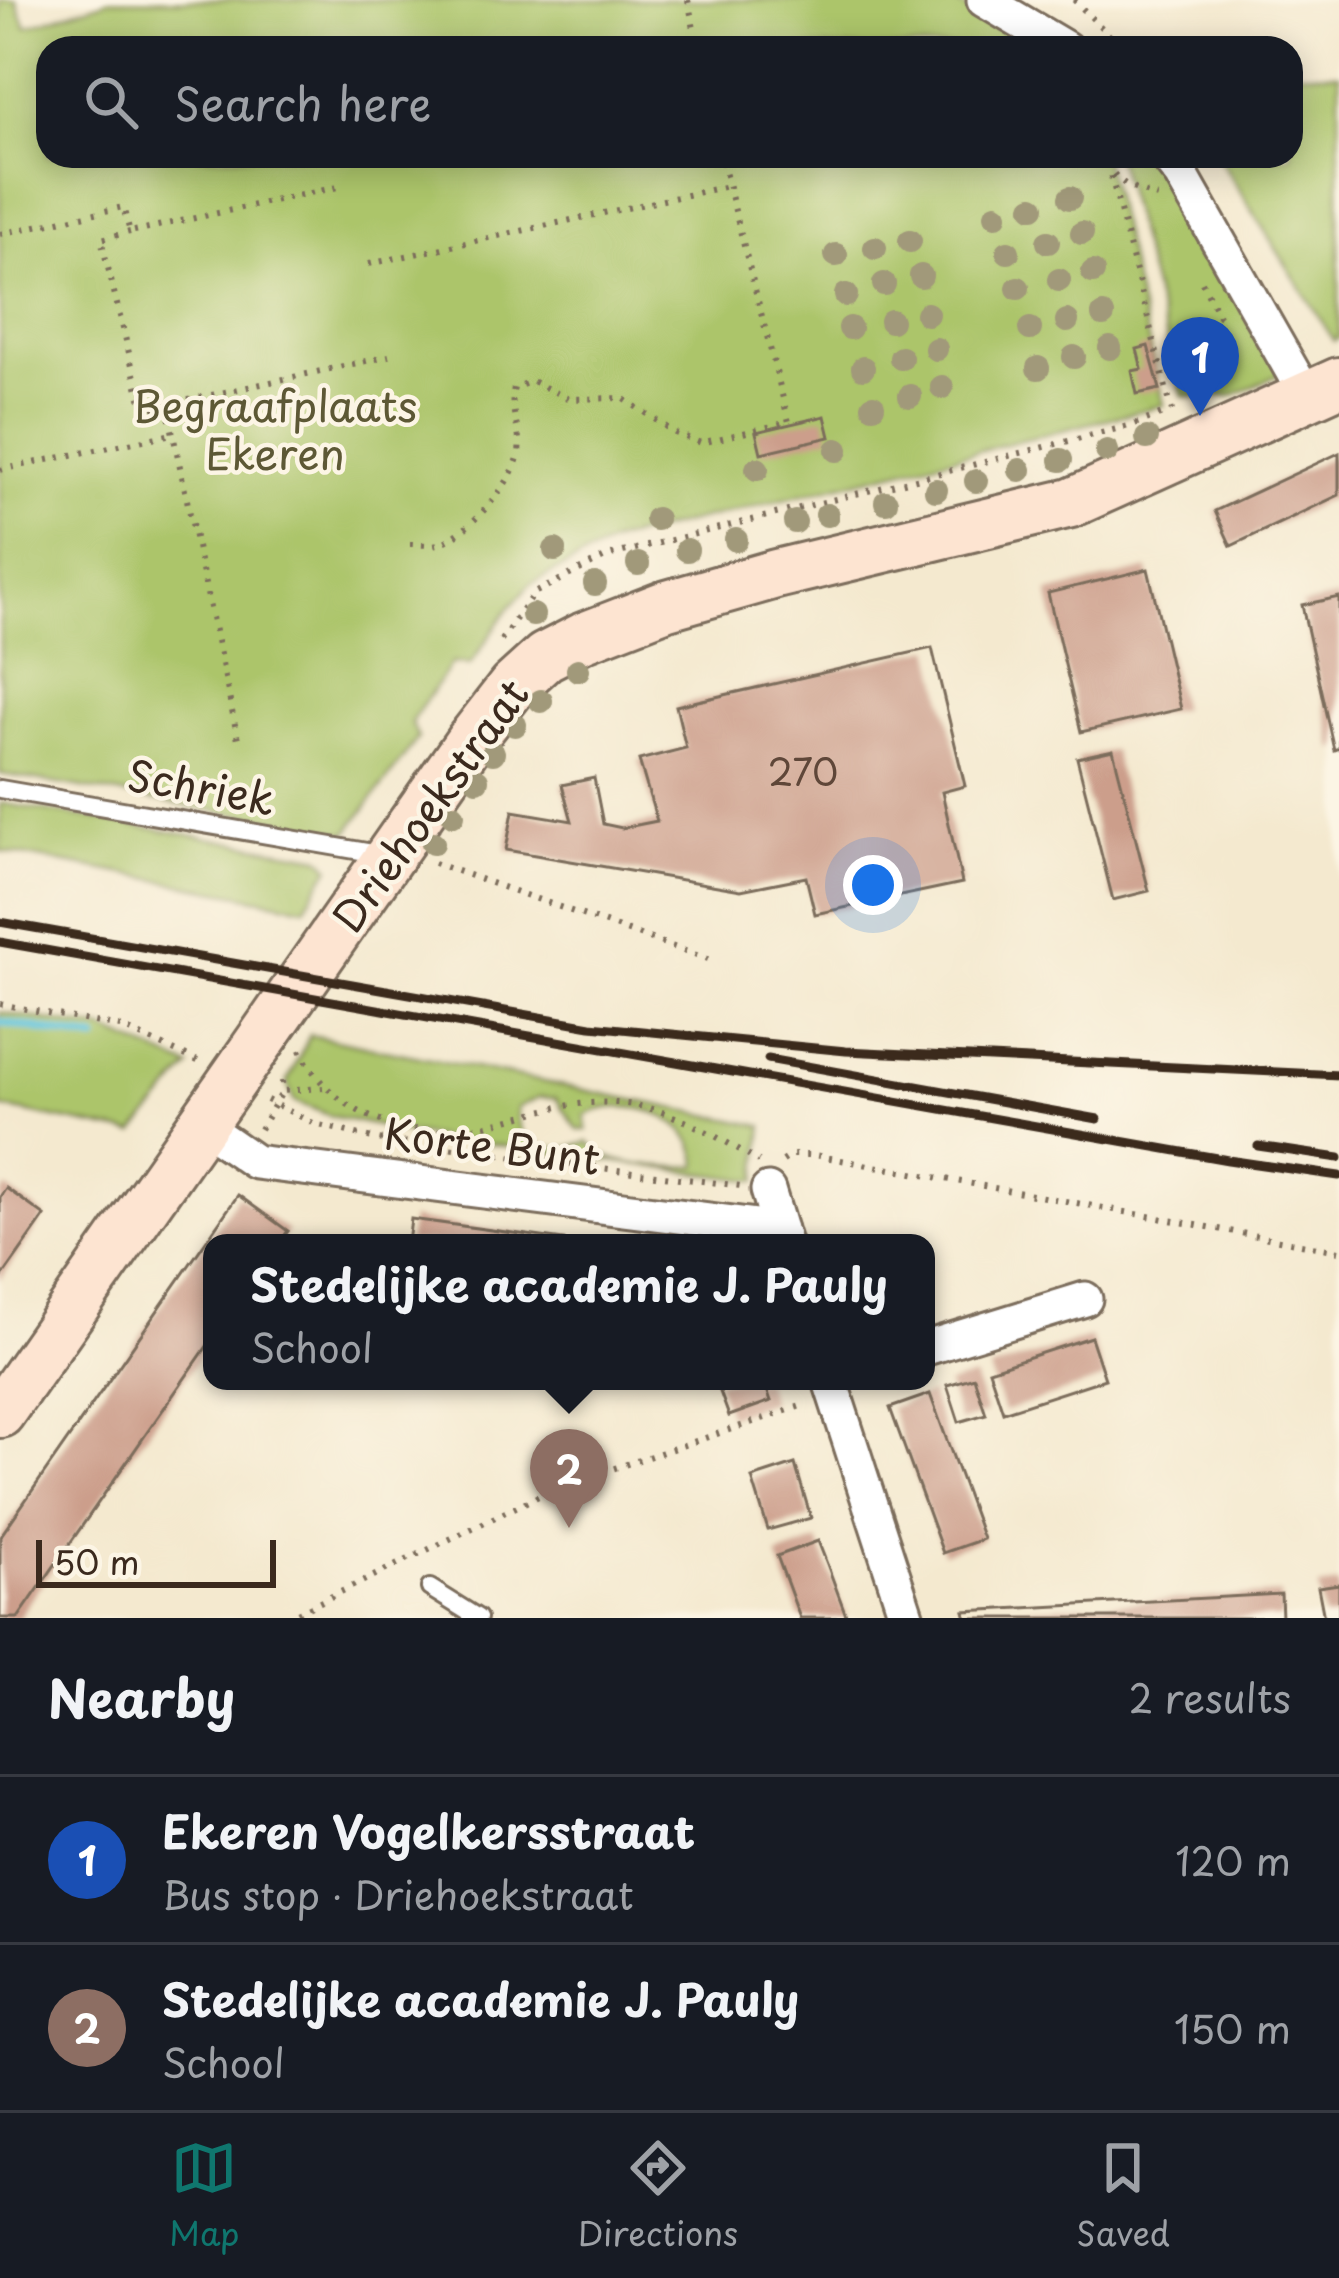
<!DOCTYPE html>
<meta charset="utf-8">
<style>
body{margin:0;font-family:"Playpen Sans",sans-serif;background:#20242c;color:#f1f3f6}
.scale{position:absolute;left:36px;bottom:30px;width:240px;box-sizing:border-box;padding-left:12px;border:6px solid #3b2a1e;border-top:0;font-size:33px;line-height:42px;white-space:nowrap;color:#3b2a1e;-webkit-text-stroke:9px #fcf5e5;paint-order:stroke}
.you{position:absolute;left:873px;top:885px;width:42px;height:42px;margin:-30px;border:9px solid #fff;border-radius:50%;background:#1a73e8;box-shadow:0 0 0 18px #1a73e833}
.badge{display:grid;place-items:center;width:78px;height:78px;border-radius:50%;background:#0f766e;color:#fff;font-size:39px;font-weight:700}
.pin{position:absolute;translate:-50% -99px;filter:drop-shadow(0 3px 6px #0008)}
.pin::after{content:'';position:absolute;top:63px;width:42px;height:36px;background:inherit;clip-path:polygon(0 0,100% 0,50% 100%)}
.popup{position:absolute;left:203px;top:1234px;width:732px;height:156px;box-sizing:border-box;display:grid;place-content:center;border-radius:24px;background:#171b24;filter:drop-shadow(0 3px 9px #0005);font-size:39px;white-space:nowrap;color:#9ea1a6}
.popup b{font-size:45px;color:#f1f3f6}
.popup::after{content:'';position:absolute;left:50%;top:100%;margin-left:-24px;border:24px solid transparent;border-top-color:#171b24}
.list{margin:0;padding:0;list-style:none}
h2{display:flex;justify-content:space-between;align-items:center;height:156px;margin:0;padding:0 48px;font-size:51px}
h2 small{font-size:39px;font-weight:400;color:#9ea1a6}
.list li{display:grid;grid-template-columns:78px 1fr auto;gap:36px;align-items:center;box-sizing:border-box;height:168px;padding:0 48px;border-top:3px solid #363941}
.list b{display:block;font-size:45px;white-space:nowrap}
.list p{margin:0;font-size:39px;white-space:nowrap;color:#9ea1a6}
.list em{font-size:39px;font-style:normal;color:#9ea1a6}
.icon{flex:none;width:66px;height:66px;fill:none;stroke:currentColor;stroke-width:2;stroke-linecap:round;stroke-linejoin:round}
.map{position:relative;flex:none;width:1339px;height:1618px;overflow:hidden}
.search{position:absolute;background:#171b24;box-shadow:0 6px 30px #0003;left:36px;right:36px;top:36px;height:132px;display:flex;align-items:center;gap:30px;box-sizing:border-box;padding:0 42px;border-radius:36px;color:#9ea1a6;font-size:45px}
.sheet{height:492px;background:#171b24}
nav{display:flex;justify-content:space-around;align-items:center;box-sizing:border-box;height:168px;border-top:3px solid #363941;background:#171b24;font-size:33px;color:#9ea1a6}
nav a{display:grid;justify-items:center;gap:6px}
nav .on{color:#0f766e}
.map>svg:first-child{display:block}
.green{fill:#acc56b;stroke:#747844;stroke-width:3;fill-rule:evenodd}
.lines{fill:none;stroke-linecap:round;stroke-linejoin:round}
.stream{stroke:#5cc2da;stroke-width:9}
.building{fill:#cc9e8b}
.lane-casing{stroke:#7c6d5c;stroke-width:22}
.street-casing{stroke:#7c6d5c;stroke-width:39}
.secondary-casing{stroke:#7c6d5c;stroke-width:54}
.path{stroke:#7c6d5c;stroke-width:6;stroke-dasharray:3 9;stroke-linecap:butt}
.lane{stroke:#fff;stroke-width:16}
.street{stroke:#fff;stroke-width:33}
.secondary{stroke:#fde4d1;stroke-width:48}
.rail{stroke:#3b2a1e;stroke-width:9}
.tree{fill:#a1997a}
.labels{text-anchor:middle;stroke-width:9;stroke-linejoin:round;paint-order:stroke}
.number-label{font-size:36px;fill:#5f4739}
.park-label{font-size:42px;fill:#5d5835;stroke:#fcf5e5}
.street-label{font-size:42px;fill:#3b2a1e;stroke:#fcf5e5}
</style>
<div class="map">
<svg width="1339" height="1618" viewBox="0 0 1339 1618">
<rect width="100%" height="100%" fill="#fcf5e5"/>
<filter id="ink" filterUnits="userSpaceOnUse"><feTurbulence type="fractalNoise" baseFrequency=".00833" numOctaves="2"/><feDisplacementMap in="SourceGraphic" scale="24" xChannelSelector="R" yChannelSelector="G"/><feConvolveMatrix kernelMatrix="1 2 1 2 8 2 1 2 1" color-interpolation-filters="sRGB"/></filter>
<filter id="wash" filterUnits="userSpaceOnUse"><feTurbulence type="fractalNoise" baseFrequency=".004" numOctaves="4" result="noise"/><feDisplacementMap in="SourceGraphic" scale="48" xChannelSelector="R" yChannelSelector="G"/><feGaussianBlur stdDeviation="2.7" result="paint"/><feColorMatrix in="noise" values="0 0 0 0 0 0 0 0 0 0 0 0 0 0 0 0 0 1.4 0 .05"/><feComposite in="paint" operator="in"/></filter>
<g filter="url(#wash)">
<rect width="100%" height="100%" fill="#f4e9cf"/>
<path class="green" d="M 0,0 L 16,0 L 26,27 L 109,0 L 951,0 L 1036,48 L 48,48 L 48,156 L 1103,156 L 1164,405 L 618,540 L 531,584 L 509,608 L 470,665 L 452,663 L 411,722 L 418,738 L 347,833 L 0,774 Z
M 1291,72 L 1339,73 L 1339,338 L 1334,341 L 1218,156 L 1291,156 Z
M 1116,156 L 1158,156 L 1287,371 L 1231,396 L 1183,396 Z
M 0,803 L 321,857 L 330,867 L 305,907 L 0,851 Z
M 0,1012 L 104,1030 L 190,1067 L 134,1134 L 0,1107 Z
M 310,1035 L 763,1126 L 757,1181 L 416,1134 L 331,1116 L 294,1101 L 287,1082 ZM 539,1097 L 556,1098 L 578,1130 L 587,1130 L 585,1116 C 624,1093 697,1115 698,1166 C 668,1168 607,1168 589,1142 C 556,1154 516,1151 517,1108 Z"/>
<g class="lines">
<path class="stream" d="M 0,1022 L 96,1040"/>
</g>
<g id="blocks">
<path class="building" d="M 1148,346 L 1160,389 L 1137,394 L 1132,371 L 1142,369 L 1137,349 Z
M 825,416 L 830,437 L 761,453 L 756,432 Z
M 1339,453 L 1339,495 L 1231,546 L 1215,511 Z
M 1148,569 L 1181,709 L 1081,732 L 1048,593 Z
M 1339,597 L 1339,748 L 1334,750 L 1302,605 Z
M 932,648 L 965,786 L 942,792 L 962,883 L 815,914 L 806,877 L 741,890 L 506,850 L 513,811 L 572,821 L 562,785 L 594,778 L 603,824 L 622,828 L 657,821 L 639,760 L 686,748 L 676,706 Z
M 1113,750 L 1149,891 L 1113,900 L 1077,758 Z
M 6,1188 L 45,1216 L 0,1280 L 0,1197 Z
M 238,1195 L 288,1231 L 279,1243 L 212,1243 L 212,1339 L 18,1618 L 0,1618 L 0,1537 Z
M 411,1219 L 564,1240 L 564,1243 L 408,1243 Z
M 1091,1337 L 1105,1379 L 1003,1412 L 989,1370 Z
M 974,1377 L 986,1414 L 959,1422 L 947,1385 Z
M 716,1381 L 764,1381 L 771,1401 L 729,1416 Z
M 930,1394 L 983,1539 L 943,1553 L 890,1408 Z
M 795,1464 L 811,1518 L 768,1530 L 752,1478 Z
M 818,1541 L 827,1564 L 847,1618 L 800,1618 L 786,1580 L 777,1556 Z
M 1339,1584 L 1339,1618 L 1324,1618 L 1318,1587 Z
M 1281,1594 L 1282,1618 L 966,1618 L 964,1611 Z"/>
</g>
</g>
<g filter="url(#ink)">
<use href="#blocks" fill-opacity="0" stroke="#7c6d5c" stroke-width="3"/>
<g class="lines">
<g class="lane-casing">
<path id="lane" d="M 0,789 L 384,855
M 430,1588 L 478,1618"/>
</g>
<g class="street-casing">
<path id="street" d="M 984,0 L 1065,48
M 1166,156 L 1181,175 L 1307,397
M 203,1126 L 255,1162 L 780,1229
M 768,1190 L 784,1243
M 926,1348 L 1085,1299
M 830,1381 L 907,1618"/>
</g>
<g class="secondary-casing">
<path id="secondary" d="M 0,1413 L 470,741 L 512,687 L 545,657 L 584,637 L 664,606 L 776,574 L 1071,503 L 1339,382"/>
</g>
<path class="path" d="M 688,0 L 698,48
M 1074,0 L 1122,48
M 1107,164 C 1120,186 1134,189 1157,197
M 1111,176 L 1172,411
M 130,232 L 101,239 L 143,410 L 389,356
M 0,234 L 123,207 L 130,232 L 338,187
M 369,264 L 728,186
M 1202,282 L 1219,316 L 1227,320
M 167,406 L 238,739
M 0,470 L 172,434
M 410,544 C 418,544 430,546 438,544 C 466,537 515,481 519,453 C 522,431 508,409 514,388 L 532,381 L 569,399 L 623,398 L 675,433 L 701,443 L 789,422 L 721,156
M 501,640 L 534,593 L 607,556 L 1129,426 L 1168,412
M 434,863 L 708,959
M 0,1004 L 120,1027 L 198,1061
M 300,1050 C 334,1119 413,1143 488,1125 C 532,1114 569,1100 615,1103 C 667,1105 715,1136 759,1161
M 282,1081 L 283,1091 L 323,1088
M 267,1100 L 315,1124 L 377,1139 L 741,1186
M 260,1129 L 283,1091
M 783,1161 L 792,1155 L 814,1155 L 1339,1251
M 287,1618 L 555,1488 L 804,1405"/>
<use href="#lane" class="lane"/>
<use href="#street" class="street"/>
<use href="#secondary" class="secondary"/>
<path class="rail" d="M 0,922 L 591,1026 L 846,1051 L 1339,1075
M 0,942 L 1228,1160 L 1339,1176
M 768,1059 L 1098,1119
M 1258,1146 L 1339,1158"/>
</g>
<g class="tree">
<circle cx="1070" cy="198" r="12"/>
<circle cx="1033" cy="207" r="12"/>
<circle cx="996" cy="215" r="12"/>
<circle cx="1082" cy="233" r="12"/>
<circle cx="910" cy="241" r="12"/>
<circle cx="1048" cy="242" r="12"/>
<circle cx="875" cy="248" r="12"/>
<circle cx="1008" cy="252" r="12"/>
<circle cx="836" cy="255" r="12"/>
<circle cx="1093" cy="272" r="12"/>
<circle cx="921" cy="276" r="12"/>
<circle cx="1059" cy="280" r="12"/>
<circle cx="884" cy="284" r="12"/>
<circle cx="1018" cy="288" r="12"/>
<circle cx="846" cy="295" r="12"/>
<circle cx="927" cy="314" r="12"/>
<circle cx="1103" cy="315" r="12"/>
<circle cx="891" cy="321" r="12"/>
<circle cx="1067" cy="321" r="12"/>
<circle cx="850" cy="328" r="12"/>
<circle cx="1030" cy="329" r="12"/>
<circle cx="1110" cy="348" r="12"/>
<circle cx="936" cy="349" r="12"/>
<circle cx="1074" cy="357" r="12"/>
<circle cx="901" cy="358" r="12"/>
<circle cx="863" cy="368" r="12"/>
<circle cx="1038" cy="368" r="12"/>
<circle cx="942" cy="387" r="12"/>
<circle cx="910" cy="396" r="12"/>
<circle cx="873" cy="406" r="12"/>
<circle cx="1147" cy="438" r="12"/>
<circle cx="837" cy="450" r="12"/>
<circle cx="1107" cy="451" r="12"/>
<circle cx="1061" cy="460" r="12"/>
<circle cx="757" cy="469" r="12"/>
<circle cx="1020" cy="470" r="12"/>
<circle cx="976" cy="481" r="12"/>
<circle cx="936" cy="490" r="12"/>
<circle cx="886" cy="502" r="12"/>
<circle cx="827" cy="515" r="12"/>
<circle cx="656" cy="519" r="12"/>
<circle cx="795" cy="522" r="12"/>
<circle cx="736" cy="540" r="12"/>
<circle cx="555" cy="550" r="12"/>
<circle cx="687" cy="550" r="12"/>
<circle cx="638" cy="564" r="12"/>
<circle cx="595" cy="584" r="12"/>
<circle cx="533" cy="615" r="12"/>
<circle cx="578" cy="670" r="12"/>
<circle cx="541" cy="701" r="12"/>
<circle cx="515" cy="725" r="12"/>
<circle cx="493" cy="753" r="12"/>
<circle cx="477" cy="780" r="12"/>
<circle cx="453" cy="815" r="12"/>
<circle cx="433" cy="843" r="12"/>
</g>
</g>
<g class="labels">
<g class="number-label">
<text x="803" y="786">270</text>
</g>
<g class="park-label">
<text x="275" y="422">Begraafplaats<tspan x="275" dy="48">Ekeren</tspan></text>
</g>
<g class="street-label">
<text transform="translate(201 788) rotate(10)" y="15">Schriek</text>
<text transform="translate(431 806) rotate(-54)" y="15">Driehoekstraat</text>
<text transform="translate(492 1147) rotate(7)" y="15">Korte Bunt</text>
</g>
</g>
</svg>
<div class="scale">50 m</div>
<div class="you"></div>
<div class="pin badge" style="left:1200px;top:416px;background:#1a4fb4">1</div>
<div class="pin badge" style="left:569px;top:1528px;background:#8d6e63">2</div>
<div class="popup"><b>Stedelijke academie J. Pauly</b>School</div>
<div class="search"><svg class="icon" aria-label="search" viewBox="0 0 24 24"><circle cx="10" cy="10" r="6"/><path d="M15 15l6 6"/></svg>Search here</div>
</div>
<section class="sheet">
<h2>Nearby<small>2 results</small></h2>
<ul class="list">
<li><span class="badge" style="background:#1a4fb4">1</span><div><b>Ekeren Vogelkersstraat</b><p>Bus stop · Driehoekstraat</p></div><em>120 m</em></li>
<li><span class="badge" style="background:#8d6e63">2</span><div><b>Stedelijke academie J. Pauly</b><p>School</p></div><em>150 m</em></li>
</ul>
</section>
<nav>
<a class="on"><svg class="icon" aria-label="map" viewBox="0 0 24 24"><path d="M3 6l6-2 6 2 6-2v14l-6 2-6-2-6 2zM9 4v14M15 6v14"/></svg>Map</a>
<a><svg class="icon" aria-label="directions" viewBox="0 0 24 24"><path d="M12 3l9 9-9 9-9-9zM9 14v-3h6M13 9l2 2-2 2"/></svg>Directions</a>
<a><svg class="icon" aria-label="saved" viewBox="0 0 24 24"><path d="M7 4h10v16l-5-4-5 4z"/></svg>Saved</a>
</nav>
